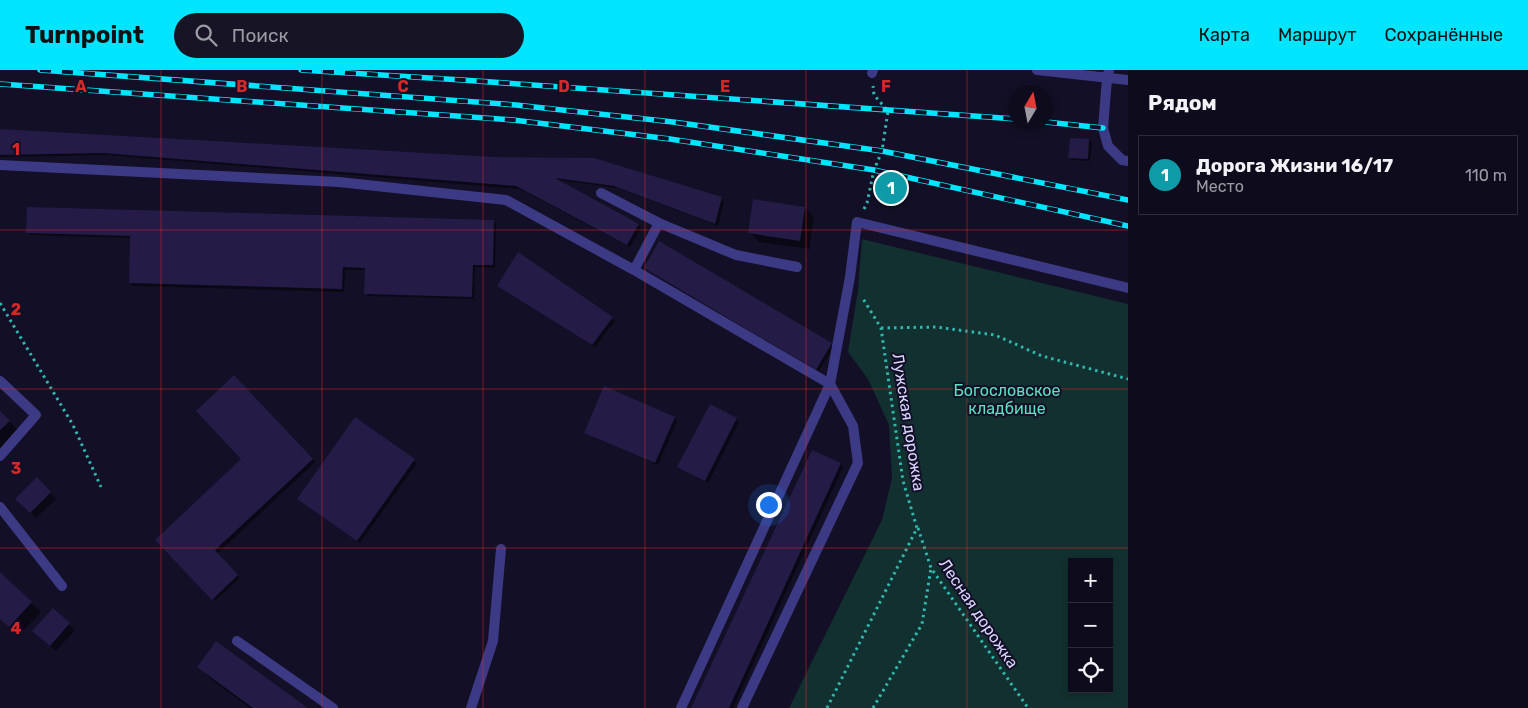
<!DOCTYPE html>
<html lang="ru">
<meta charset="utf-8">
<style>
body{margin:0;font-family:Rubik,sans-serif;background:#171425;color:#f1f3f6}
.controls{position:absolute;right:15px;bottom:15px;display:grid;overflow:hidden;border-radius:0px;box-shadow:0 2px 8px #0003}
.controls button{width:45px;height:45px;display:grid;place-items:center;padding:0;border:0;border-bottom:1px solid #2e2b3b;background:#0e0b1c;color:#f1f3f6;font:25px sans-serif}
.compass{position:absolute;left:1008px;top:15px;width:45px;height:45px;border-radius:50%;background:#0e0b1c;box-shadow:0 2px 8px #0003;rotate:10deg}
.you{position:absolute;left:768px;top:434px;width:18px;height:18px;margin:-12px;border:4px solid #fff;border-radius:50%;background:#1a73e8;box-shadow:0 0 0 8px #1a73e833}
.badge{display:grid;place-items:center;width:32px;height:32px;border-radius:50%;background:#00e5ff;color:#fff;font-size:16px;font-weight:700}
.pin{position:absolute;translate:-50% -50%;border:2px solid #fff;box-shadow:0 1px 5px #0006}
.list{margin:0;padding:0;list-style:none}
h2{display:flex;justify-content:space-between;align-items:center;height:65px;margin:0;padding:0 20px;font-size:21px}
h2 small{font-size:16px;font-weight:400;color:#9b9ba3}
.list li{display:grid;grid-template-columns:32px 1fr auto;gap:15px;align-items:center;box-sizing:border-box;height:80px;margin:0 10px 10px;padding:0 10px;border:1px solid #2e2b3b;border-radius:0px}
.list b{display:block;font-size:19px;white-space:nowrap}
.list p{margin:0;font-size:16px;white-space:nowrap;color:#9b9ba3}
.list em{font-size:16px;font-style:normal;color:#9b9ba3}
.icon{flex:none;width:28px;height:28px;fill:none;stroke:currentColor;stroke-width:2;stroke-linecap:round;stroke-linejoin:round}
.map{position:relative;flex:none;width:1128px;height:638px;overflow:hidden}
header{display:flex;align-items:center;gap:30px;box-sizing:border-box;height:70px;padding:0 25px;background:#00e5ff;color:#111}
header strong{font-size:24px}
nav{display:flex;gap:28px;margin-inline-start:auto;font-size:18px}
.search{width:350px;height:45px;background:#171425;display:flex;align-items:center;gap:12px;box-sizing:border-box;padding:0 18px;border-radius:28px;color:#9b9ba3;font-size:19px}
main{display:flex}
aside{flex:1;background:#0e0b1c}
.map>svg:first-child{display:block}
.green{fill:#12302f;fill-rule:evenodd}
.shadow{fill:#0007}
.building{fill:#241b47}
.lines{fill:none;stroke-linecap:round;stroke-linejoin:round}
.path{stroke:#2fb8b0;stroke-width:3;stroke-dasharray:2.5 4;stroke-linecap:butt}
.lane{stroke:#3d3a85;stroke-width:10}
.rail-casing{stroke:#00e5ff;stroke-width:5.5}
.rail{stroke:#130f26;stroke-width:4;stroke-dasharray:11;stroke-linecap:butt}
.grid{fill:none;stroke:#d62828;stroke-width:1;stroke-opacity:0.55}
.labels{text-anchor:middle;stroke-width:4;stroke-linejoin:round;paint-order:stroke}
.park-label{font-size:16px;fill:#5fe0c0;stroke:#130f26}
.street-label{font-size:16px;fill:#d9d4ff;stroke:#130f26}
.grid-label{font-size:16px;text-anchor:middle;font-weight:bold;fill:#d62828;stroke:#130f26;stroke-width:4;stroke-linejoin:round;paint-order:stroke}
</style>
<header>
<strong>Turnpoint</strong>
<div class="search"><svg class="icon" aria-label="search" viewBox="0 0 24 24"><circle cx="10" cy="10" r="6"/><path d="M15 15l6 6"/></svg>Поиск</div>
<nav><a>Карта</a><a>Маршрут</a><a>Сохранённые</a></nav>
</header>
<main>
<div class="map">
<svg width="1128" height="638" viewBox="0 0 1128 638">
<rect width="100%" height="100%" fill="#130f26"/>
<path class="green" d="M 862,169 L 1128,234 L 1128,638 L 789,638 L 882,450 L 892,408 L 889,355 L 868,309 L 848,282 L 858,220 ZM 1072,492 L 1109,492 L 1109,619 L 1072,619 Z"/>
<path class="shadow" d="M 0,60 L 495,88 L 721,128 L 724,131 L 718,156 L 618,118 L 557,110 L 639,155 L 641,158 L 630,177 L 520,119 L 107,85 L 0,87 Z
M 1089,70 L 1092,73 L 1090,91 L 1072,90 L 1070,88 Z
M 754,130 L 805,138 L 814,147 L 809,179 L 759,172 L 750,162 Z
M 494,151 L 496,154 L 495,198 L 475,197 L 474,229 L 368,226 L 366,223 L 366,200 L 345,200 L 344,222 L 133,216 L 130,213 L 131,168 L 31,165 L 28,162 Z
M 519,184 L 615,251 L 595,277 L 501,218 Z
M 645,198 L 831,274 L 834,277 L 819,301 Z
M 234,307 L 315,392 L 217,484 L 240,508 L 215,531 L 157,470 L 243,389 Z
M 710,336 L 739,352 L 708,413 L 679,397 Z
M 0,342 L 21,363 L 0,384 Z
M 674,348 L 677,351 L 658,395 L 589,365 L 586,362 Z
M 356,349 L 417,393 L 360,473 L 301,431 Z
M 840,394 L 843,397 L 733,638 L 693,638 Z
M 37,409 L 56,429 L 36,448 L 17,429 Z
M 0,503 L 41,542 L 19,565 L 0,548 Z
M 53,540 L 75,560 L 56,581 L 40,567 Z
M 199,597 L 305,638 L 250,638 L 211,609 Z"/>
<path class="building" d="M 0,59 L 495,87 L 594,88 L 722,127 L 715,154 L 614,116 L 555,108 L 639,154 L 627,175 L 516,116 L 103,83 L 0,85 Z
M 1070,68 L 1089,69 L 1088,89 L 1068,88 Z
M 753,129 L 805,137 L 800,171 L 748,163 Z
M 27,137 L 494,150 L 493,195 L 473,195 L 472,227 L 364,224 L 365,198 L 343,197 L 342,219 L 129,213 L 130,166 L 26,163 Z
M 659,171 L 832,273 L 816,300 L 644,198 Z
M 518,182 L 613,247 L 592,275 L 497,216 Z
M 234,305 L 313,389 L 215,480 L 238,505 L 212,530 L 155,470 L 241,389 L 196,341 Z
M 604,316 L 675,347 L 655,393 L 584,363 Z
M 710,334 L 737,348 L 705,411 L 677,397 Z
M 0,341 L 10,351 L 0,360 Z
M 355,347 L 415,389 L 357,471 L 297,429 Z
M 812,380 L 841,393 L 729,638 L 691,638 Z
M 37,407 L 51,422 L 30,443 L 15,429 Z
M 0,502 L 32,532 L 9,557 L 0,549 Z
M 53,538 L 70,553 L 50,576 L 32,561 Z
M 216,571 L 308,638 L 253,638 L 197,597 Z"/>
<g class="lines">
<path class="path" d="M 864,139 L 867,133 L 874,100 L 882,81 L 888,41 L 874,25 L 873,16
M 0,233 L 73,355 L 101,417
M 881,258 L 936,257 L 995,265 L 1042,286 L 1128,309
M 918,458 L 931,498 L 1028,638
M 827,638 L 917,458 L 903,411 L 881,258 L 862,227
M 873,638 L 922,554 L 931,498"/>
<path class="lane" d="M 1037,0 L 1128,10
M 1109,0 L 1107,9 L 1103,58 L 1108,76 L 1122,90 L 1128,91
M 872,3 L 873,0
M 0,95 L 339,112 L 506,130 L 634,200 L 830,314 L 853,356 L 858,393 L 742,638
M 601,123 L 659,153 L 736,185 L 797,197
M 634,200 L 659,153
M 0,311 L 36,345 L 0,386
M 0,437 L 62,516
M 237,571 L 333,638
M 471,638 L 493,571 L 501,479
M 681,638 L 830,314 L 850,207 L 857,152 L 1128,218"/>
<g class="rail-casing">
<path id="rail" d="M 40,0 L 516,35 L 673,52 L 882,81 L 1128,130
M 301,0 L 462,10 L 1016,49
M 0,14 L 513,50 L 670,69 L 874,100 L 1128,156
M 1046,52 L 1103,58"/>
</g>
<use href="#rail" class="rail"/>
</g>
<path class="grid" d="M 161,0 L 161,638M 322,0 L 322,638M 483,0 L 483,638M 645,0 L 645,638M 806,0 L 806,638M 967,0 L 967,638M 0,160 L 1128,160M 0,319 L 1128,319M 0,478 L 1128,478"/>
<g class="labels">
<g class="park-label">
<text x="1007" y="326">Богословское<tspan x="1007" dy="18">кладбище</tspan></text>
</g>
<g class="street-label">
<text transform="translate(909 352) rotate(81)" y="6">Лужская дорожка</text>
<text transform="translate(979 543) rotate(56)" y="6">Лесная дорожка</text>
</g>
</g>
<g class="grid-label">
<text x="81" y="22">A</text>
<text x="242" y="22">B</text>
<text x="403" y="22">C</text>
<text x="564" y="22">D</text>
<text x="725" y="22">E</text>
<text x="886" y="22">F</text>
<text x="16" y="85">1</text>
<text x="16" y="245">2</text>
<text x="16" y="404">3</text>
<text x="16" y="564">4</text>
</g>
</svg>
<div class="controls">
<button>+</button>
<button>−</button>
<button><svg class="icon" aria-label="locate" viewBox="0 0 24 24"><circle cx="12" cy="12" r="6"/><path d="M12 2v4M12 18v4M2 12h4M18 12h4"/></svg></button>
</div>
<svg class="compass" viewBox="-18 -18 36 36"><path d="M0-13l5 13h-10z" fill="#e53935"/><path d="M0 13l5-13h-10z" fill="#9b9ba3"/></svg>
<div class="you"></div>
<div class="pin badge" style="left:891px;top:118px;background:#0f9aa8">1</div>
</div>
<aside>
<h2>Рядом<small></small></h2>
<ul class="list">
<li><span class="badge" style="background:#0f9aa8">1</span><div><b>Дорога Жизни 16/17</b><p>Место</p></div><em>110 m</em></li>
</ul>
</aside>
</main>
